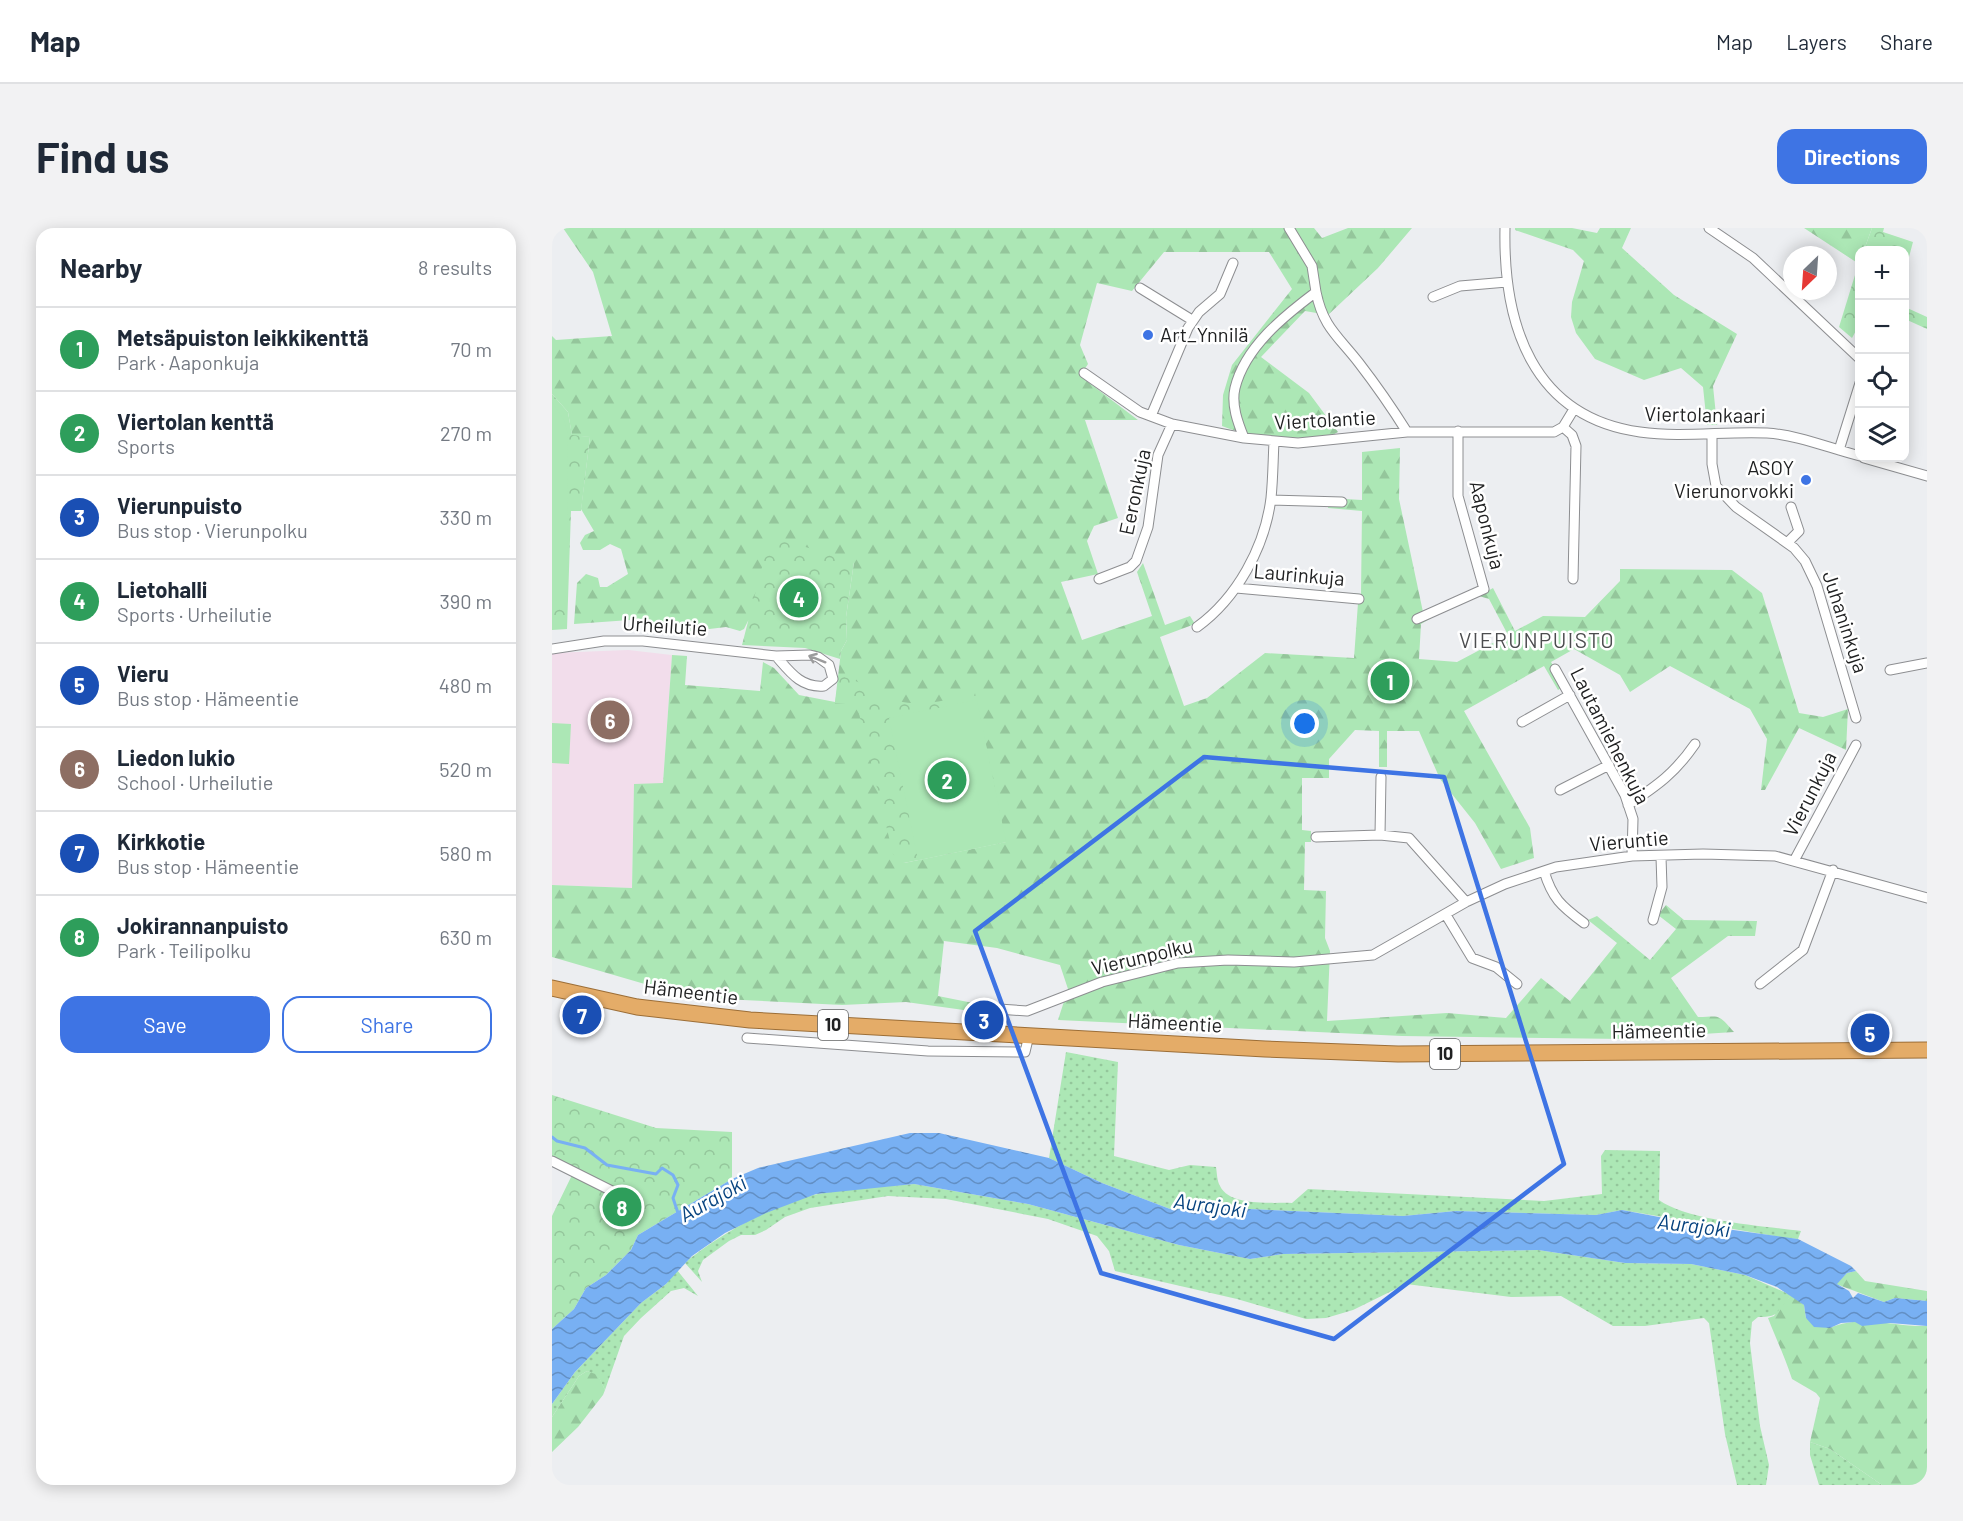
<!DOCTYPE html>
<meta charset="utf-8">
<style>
body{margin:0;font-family:Barlow,sans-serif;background:#f2f2f3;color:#1f2937}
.controls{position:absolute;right:18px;top:18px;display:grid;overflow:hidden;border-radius:12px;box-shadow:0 3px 15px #0003}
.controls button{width:54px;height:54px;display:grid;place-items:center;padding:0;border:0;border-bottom:2px solid #e0e1e3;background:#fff;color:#1f2937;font:30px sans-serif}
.compass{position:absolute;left:1231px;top:18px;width:54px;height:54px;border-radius:50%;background:#fff;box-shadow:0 3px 15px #0003;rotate:205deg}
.you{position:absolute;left:753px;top:496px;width:21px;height:21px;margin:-15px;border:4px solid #fff;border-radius:50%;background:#1a73e8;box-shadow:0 0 0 9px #1a73e833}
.badge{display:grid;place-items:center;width:39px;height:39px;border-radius:50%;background:#3e74e4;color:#fff;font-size:20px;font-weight:700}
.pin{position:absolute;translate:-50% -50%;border:3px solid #fff;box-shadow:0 2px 6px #0006}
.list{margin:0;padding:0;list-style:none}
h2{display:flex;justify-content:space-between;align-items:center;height:78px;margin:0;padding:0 24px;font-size:26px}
h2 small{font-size:20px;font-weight:400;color:#747a83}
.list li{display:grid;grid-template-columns:39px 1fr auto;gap:18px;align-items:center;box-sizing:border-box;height:84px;padding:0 24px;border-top:2px solid #e0e1e3}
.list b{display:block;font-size:22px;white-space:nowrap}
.list p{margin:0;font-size:20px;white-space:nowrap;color:#747a83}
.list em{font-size:20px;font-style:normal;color:#747a83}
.actions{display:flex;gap:12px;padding:18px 24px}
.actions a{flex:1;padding:14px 0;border:2px solid #3e74e4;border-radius:18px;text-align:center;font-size:21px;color:#3e74e4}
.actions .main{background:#3e74e4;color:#fff}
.icon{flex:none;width:33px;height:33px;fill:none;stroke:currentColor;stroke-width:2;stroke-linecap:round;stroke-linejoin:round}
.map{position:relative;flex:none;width:1375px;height:1257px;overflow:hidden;border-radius:18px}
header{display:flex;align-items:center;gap:36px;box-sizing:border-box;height:84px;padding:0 30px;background:#fff;border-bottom:2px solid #e0e1e3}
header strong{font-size:28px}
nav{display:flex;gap:33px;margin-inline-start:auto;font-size:21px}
.intro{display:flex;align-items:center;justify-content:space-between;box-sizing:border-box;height:144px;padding:0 36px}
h1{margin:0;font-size:42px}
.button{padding:15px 27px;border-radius:18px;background:#3e74e4;color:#fff;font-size:21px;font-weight:700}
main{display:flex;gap:36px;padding:0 36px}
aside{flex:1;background:#fff;border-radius:18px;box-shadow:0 3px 15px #0003}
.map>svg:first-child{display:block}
.education{fill:#f2ddeb}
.grass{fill:url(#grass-dots)}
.forest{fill:url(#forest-firs);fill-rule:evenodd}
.park{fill:url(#park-crowns)}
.pitch{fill:#ace7b5}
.water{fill:url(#water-waves)}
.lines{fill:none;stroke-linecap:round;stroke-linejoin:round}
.stream{stroke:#78b0f3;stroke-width:3}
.minor-casing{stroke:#8d8e91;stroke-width:11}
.trunk-casing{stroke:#9c6e37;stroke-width:17}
.minor{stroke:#fff;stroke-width:9}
.trunk{stroke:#e4ac68;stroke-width:15}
.oneway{stroke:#9b9b9c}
.marked{fill:none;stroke:#3e74e4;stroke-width:4.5;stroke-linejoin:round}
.poi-dot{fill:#3e74e4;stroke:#fff;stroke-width:2}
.labels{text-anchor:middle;stroke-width:5;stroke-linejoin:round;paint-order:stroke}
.shield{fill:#fff;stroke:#636464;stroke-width:1.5}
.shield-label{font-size:18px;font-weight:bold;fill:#202122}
.poi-label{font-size:20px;fill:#202122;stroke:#fff;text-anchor:start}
.street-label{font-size:20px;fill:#202122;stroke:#fff}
.neighbourhood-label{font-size:21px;letter-spacing:1.5px;fill:#4c4d4f;stroke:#fff}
.water-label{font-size:21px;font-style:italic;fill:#07437f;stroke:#fff}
</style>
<header>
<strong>Map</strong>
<nav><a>Map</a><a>Layers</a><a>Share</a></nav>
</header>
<div class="intro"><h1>Find us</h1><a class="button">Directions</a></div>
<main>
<aside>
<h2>Nearby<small>8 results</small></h2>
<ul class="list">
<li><span class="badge" style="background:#2e9e5b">1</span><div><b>Metsäpuiston leikkikenttä</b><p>Park · Aaponkuja</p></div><em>70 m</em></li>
<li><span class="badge" style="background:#2e9e5b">2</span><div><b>Viertolan kenttä</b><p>Sports</p></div><em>270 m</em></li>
<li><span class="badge" style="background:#1a4fb4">3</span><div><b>Vierunpuisto</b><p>Bus stop · Vierunpolku</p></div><em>330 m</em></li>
<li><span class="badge" style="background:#2e9e5b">4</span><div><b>Lietohalli</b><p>Sports · Urheilutie</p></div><em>390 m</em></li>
<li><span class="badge" style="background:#1a4fb4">5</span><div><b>Vieru</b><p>Bus stop · Hämeentie</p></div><em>480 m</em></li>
<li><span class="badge" style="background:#8d6e63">6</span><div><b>Liedon lukio</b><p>School · Urheilutie</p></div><em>520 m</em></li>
<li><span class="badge" style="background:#1a4fb4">7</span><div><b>Kirkkotie</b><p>Bus stop · Hämeentie</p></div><em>580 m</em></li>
<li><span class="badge" style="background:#2e9e5b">8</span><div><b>Jokirannanpuisto</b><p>Park · Teilipolku</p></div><em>630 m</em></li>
</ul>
<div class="actions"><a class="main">Save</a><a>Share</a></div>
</aside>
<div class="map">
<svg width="1375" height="1257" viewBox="0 0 1375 1257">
<defs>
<pattern id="grass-dots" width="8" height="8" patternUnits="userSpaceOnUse" patternTransform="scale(1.5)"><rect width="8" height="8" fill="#ace7b5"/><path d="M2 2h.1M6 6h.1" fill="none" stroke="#94c69b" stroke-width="1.8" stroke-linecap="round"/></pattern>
<pattern id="forest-firs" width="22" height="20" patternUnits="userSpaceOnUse" patternTransform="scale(1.5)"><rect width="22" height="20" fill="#ace7b5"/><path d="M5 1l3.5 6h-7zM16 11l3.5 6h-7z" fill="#94c69b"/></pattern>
<pattern id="park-crowns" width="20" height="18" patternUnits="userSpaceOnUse" patternTransform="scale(1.5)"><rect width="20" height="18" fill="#ace7b5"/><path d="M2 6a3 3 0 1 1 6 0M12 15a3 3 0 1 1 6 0" fill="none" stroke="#94c69b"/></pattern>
<pattern id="water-waves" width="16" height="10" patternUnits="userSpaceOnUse" patternTransform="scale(1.5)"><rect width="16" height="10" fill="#78b0f3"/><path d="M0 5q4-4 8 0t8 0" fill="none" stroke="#628fc4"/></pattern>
</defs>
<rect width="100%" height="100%" fill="#eceef1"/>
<path class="education" d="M 76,422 L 120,427 L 111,556 L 82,557 L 80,660 L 0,657 L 0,425 Z"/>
<path class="grass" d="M 514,824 L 566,834 L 562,928 L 617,942 L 638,937 L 664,939 C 665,945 665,953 668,958 C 678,979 721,974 740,975 L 756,961 L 992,973 L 1050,966 L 1049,928 L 1053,922 L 1108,923 L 1107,972 C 1136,993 1212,998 1249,1003 L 1246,1011 L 1234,1010 L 1070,982 L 1044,987 L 904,983 L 851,988 L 673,980 L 618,981 L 550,955 L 497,930 Z
M 362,956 L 476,976 L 627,1017 L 698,1031 L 731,1026 L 986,1022 L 1073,1035 L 1139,1036 L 1193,1047 L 1239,1067 C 1227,1085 1226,1089 1206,1089 L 1200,1094 L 1198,1115 L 1208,1198 L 1217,1237 L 1214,1257 L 1185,1257 L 1173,1206 L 1157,1095 L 1152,1090 L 1093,1098 L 1061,1098 L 1009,1068 L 959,1069 L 854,1056 L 801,1082 L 774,1090 L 754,1091 L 685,1071 L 563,1043 L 557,1023 L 545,1008 L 496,991 L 394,971 L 336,968 L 258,980 L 233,989 L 214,1002 L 203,1007 L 189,1007 L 177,1013 L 151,1032 L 146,1043 L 150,1054 L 133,1035 C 163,1009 226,973 266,966 C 297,960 330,959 362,956 Z
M 125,1042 L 146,1068 L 132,1060 L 119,1063 L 89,1090 L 72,1108 L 53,1162 L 46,1148 L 35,1143 L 27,1148 L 0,1189 L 0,1176 L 23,1144 L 89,1075 L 114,1056 Z
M 1258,1214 L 1278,1221 L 1330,1257 L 1267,1257 L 1258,1227 Z"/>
<path class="forest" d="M 11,0 L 762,0 L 770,10 L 796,0 L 860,0 L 826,40 L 776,87 L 753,83 L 709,129 L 757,165 L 786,204 L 777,209 C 741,210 703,212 670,198 L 671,167 L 680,137 L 740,61 L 717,24 L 612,24 L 580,63 L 545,55 L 528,117 L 536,136 L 528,148 L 586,192 L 533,192 L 566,290 L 542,298 L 535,313 L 546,346 L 509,354 L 530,412 L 600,388 L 585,344 L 591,335 L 613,397 L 638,388 L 643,396 L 608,409 L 632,478 L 655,470 L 713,425 L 802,430 L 806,375 L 781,364 L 809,366 L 810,283 L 776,280 L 777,270 L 810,272 L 810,224 L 848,220 L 847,271 L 871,384 L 883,379 L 886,386 L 869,396 L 867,431 L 905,434 L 956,407 L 937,371 L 927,368 L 941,360 L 963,403 L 991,388 L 1033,389 L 1068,353 L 1068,341 L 1180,342 L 1210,365 L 1247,485 L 1271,489 L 1296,481 L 1294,522 L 1247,500 L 1213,562 L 1209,562 L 1215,511 L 1198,481 L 1118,438 L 1078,464 L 1068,447 L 1022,421 L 999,434 L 1013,458 L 1006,462 L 992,438 L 912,483 L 978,600 L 982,630 L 949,641 L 923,595 L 888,551 L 867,503 L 835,503 L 835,539 L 827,539 L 827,503 L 803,502 L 777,531 L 777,550 L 750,550 L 750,602 L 759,603 L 759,614 L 753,614 L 752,662 L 774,663 L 773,710 L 778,723 L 775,793 L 895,785 L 954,790 L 989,750 L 1018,773 L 1065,715 L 1036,692 L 1045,688 L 1098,732 L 1124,701 L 1106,687 L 1114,677 L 1132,692 L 1205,693 L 1203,708 L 1176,708 L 1119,750 L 1146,789 C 1167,789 1165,784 1182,804 L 1073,811 L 850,808 L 506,792 L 516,761 L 508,737 L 445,720 L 392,713 L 386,768 L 421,775 L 419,783 L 354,774 L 290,777 L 170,771 L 103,759 L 0,729 L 0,657 L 80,660 L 82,556 L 111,555 L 120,427 L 135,428 L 133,457 L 208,463 L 211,434 L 222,440 L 247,467 L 283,474 L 289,423 L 295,412 L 294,389 L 302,334 L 196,393 L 192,401 L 188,403 L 174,399 L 124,405 L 102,396 L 78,392 L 22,396 L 25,355 L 34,346 L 46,350 L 48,359 L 55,359 L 76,346 L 69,321 L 58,316 L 48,322 L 31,322 L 28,315 L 33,307 L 42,303 L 29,281 L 38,209 L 20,208 L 16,184 L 0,166 L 0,108 L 4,112 L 60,108 L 41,44 ZM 337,490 L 454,614 L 352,635 Z
M 963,0 L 1020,0 L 1045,5 L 1048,0 L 1079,0 L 1070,20 L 1122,67 L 1185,106 L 1161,158 L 1165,197 L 1155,197 L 1151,159 L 1129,140 L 1092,152 L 1043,131 L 1024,105 L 1019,89 L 1020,74 L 1032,33 L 1021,22 L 963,2 Z
M 1252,0 L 1320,0 L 1312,22 L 1308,22 L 1307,36 Z
M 1304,1043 L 1313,1053 L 1375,1063 L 1375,1073 L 1343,1070 L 1332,1074 L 1284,1056 L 1295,1045 Z
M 1239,1067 L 1252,1077 L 1254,1090 L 1278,1100 C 1308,1086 1343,1099 1375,1098 L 1375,1257 L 1330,1257 L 1278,1221 L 1258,1214 L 1268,1170 L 1264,1165 L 1240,1151 C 1233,1129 1224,1111 1216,1090 L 1222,1088 Z
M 35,1143 L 46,1147 L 53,1162 L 51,1167 L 26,1199 L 0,1224 L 0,1189 L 27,1148 Z"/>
<path class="park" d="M 1320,0 L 1332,0 L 1331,4 L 1361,14 L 1353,44 L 1352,22 L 1312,22 Z
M 1307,34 L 1307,97 L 1300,110 L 1287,99 Z
M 1353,79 L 1375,89 L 1375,101 L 1353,91 Z
M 0,166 L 16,184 L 20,207 L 38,209 L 29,283 L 19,283 L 15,401 L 0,402 Z
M 218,308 L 302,334 L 294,389 L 295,412 L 289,423 L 288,431 L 253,420 L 190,417 Z
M 834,445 L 849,445 L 847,463 L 833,462 Z
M 287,448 C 303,450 310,457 324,465 C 360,483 386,474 423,465 L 454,614 L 352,635 L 341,626 L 305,477 L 283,475 Z
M 0,867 L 104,900 L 180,904 L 180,951 L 86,1007 L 79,1022 L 54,1047 L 34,1060 L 22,1081 L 0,1101 L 0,988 L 21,945 L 0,933 Z"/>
<path class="pitch" d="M 0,174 L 12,192 L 16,206 L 15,350 L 13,372 L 0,373 Z
M 425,472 L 454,614 L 366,632 L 337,490 Z
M 0,495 L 19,496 L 17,536 L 0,535 Z"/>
<path class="water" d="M 358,905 L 387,905 L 497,930 L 550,955 L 618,981 L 673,980 L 851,988 L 904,983 L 1044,987 L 1070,982 L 1160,999 L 1246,1011 L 1299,1038 L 1304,1043 L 1295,1045 L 1285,1056 L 1297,1063 L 1301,1070 L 1306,1065 L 1332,1074 L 1343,1070 L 1375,1073 L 1375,1098 L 1338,1095 L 1310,1098 L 1303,1094 L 1289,1095 L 1278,1100 L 1262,1099 L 1254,1090 L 1252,1077 L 1225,1059 L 1193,1047 L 1139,1036 L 1073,1035 L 986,1022 L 731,1026 L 698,1031 L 627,1017 L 476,976 L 362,956 L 264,966 L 214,985 L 173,1005 L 140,1028 L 114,1056 L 89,1075 L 23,1144 L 0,1176 L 0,1101 L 22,1081 L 34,1060 L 54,1047 L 79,1022 L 86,1007 L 180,951 L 206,940 Z"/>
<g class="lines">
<path class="stream" d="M 0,909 L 5,913 L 33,920 L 55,937 L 104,946 L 110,940 L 121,947 L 126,957 L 121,970 L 127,988"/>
<g class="minor-casing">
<path id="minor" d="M 953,0 C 951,96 980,189 1088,204 C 1130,210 1172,203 1215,205 C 1246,207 1277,220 1308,228
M 1157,0 L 1201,30 L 1308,131
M 588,60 L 640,92
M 764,64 C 771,99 786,108 807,135 C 824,157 840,180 855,204
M 881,69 L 908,58 L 955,54
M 532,145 L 588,184 L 620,196 L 692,210 L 746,215 L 855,204 L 1002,204 L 1011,199 L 1022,181
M 599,188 L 636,100 L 647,84 L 668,66 L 681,35
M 1011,199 L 1020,207 L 1024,218 L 1021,351
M 1160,207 L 1160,236 L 1164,258 L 1184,279 L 1242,320 L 1253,333 L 1265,358 L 1304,490
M 692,210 C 686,195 679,177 683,160 C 693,119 732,88 764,64 L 760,38 L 737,0
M 1287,222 L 1308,155
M 1312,230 L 1375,248
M 719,272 L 790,274
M 1235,315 L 1247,303 L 1239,279
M 547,351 L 578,339 L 584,333 L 596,299 L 606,227 L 620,196
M 684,360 L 807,371
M 865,391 L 932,361 L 906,268 L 906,203
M 645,399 C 685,370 713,319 719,270 C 721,251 721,232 722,214
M 0,421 L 52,413 L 91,413 L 224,428 L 258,427 L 266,429 L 277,437 L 281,451 L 272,458 C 249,460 238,444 224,428
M 1003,441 L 1073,567 L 1081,591 L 1080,628
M 1338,442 L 1375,435
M 970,494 L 1018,467
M 1008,562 L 1057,537
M 1076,577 C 1106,557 1123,545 1143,516
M 828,607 L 829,549
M 764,609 L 828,607 L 857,610 L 914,674
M 1243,631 L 1304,517
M 992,643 C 1000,670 1009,678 1032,695
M 894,687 L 920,730 L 944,739 L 965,756
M 1101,692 L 1110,659 L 1109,629
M 1208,756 L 1251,722 L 1281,642
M 432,780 L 475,783 L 550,754 L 626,735 L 676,732 L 742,734 L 821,727 L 914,674 L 953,656 L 1004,639 L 1080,628 L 1151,626 L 1223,628 L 1375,670
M 195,810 L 376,823 L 473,824 L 477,807
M 0,933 L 70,968"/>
</g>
<g class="trunk-casing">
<path id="trunk" d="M 0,760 L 85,779 L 198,792 L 713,821 L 846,826 L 1375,822"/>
</g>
<use href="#minor" class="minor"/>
<use href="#trunk" class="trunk"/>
</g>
<defs><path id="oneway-shaft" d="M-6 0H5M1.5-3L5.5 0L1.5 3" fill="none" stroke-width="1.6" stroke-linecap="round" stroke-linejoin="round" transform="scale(1.5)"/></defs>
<use class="oneway" href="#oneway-shaft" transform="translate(265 431) rotate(-158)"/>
<path class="marked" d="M 652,529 L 892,549 L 1012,936 L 782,1111 L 549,1045 L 423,703 Z"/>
<g class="poi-dot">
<circle cx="596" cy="107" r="6"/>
<circle cx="1254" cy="252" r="6"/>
</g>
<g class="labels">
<g class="shield">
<rect x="266" y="782" width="30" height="30" rx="4.5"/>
<rect x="878" y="811" width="30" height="30" rx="4.5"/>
</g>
<g class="shield-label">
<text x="281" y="803">10</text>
<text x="893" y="832">10</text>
</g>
<g class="poi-label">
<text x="608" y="114">Art_Ynnilä</text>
<text x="1242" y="247" text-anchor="end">ASOY<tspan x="1242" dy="23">Vierunorvokki</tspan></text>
</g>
<g class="street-label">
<text transform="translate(1153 187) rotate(1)" y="7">Viertolankaari</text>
<text transform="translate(773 192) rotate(-3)" y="7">Viertolantie</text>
<text transform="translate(583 264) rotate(-78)" y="7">Eeronkuja</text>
<text transform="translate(935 297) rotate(76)" y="7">Aaponkuja</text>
<text transform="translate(747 347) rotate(5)" y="7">Laurinkuja</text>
<text transform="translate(1293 394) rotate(72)" y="7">Juhaninkuja</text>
<text transform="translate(113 398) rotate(4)" y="7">Urheilutie</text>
<text transform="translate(1058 508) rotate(63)" y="7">Lautamiehenkuja</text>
<text transform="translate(1258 566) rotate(-63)" y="7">Vierunkuja</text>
<text transform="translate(1077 613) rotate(-5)" y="7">Vieruntie</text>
<text transform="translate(590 729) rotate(-13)" y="7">Vierunpolku</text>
<text transform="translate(139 764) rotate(7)" y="7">Hämeentie</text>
<text transform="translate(623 795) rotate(3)" y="7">Hämeentie</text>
<text transform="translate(1107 803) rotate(-1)" y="7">Hämeentie</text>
</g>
<g class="neighbourhood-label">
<text x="985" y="420">VIERUNPUISTO</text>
</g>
<g class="water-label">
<text transform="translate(161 971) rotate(-29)" y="7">Aurajoki</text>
<text transform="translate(658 978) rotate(8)" y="7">Aurajoki</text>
<text transform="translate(1142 998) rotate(7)" y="7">Aurajoki</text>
</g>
</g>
</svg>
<div class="controls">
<button>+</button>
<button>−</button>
<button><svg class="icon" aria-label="locate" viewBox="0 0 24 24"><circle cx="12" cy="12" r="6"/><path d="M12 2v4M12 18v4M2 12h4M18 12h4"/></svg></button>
<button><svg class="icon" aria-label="layers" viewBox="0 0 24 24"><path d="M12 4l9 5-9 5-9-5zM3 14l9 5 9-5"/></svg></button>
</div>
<svg class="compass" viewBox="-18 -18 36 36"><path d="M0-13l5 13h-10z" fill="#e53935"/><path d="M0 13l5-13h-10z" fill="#747a83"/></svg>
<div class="you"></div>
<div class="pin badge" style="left:838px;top:453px;background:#2e9e5b">1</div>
<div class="pin badge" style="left:395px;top:552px;background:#2e9e5b">2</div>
<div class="pin badge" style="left:432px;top:792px;background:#1a4fb4">3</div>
<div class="pin badge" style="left:247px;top:370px;background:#2e9e5b">4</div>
<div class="pin badge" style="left:1318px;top:805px;background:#1a4fb4">5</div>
<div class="pin badge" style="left:58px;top:492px;background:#8d6e63">6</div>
<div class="pin badge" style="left:30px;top:787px;background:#1a4fb4">7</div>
<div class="pin badge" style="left:70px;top:979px;background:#2e9e5b">8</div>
</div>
</main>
